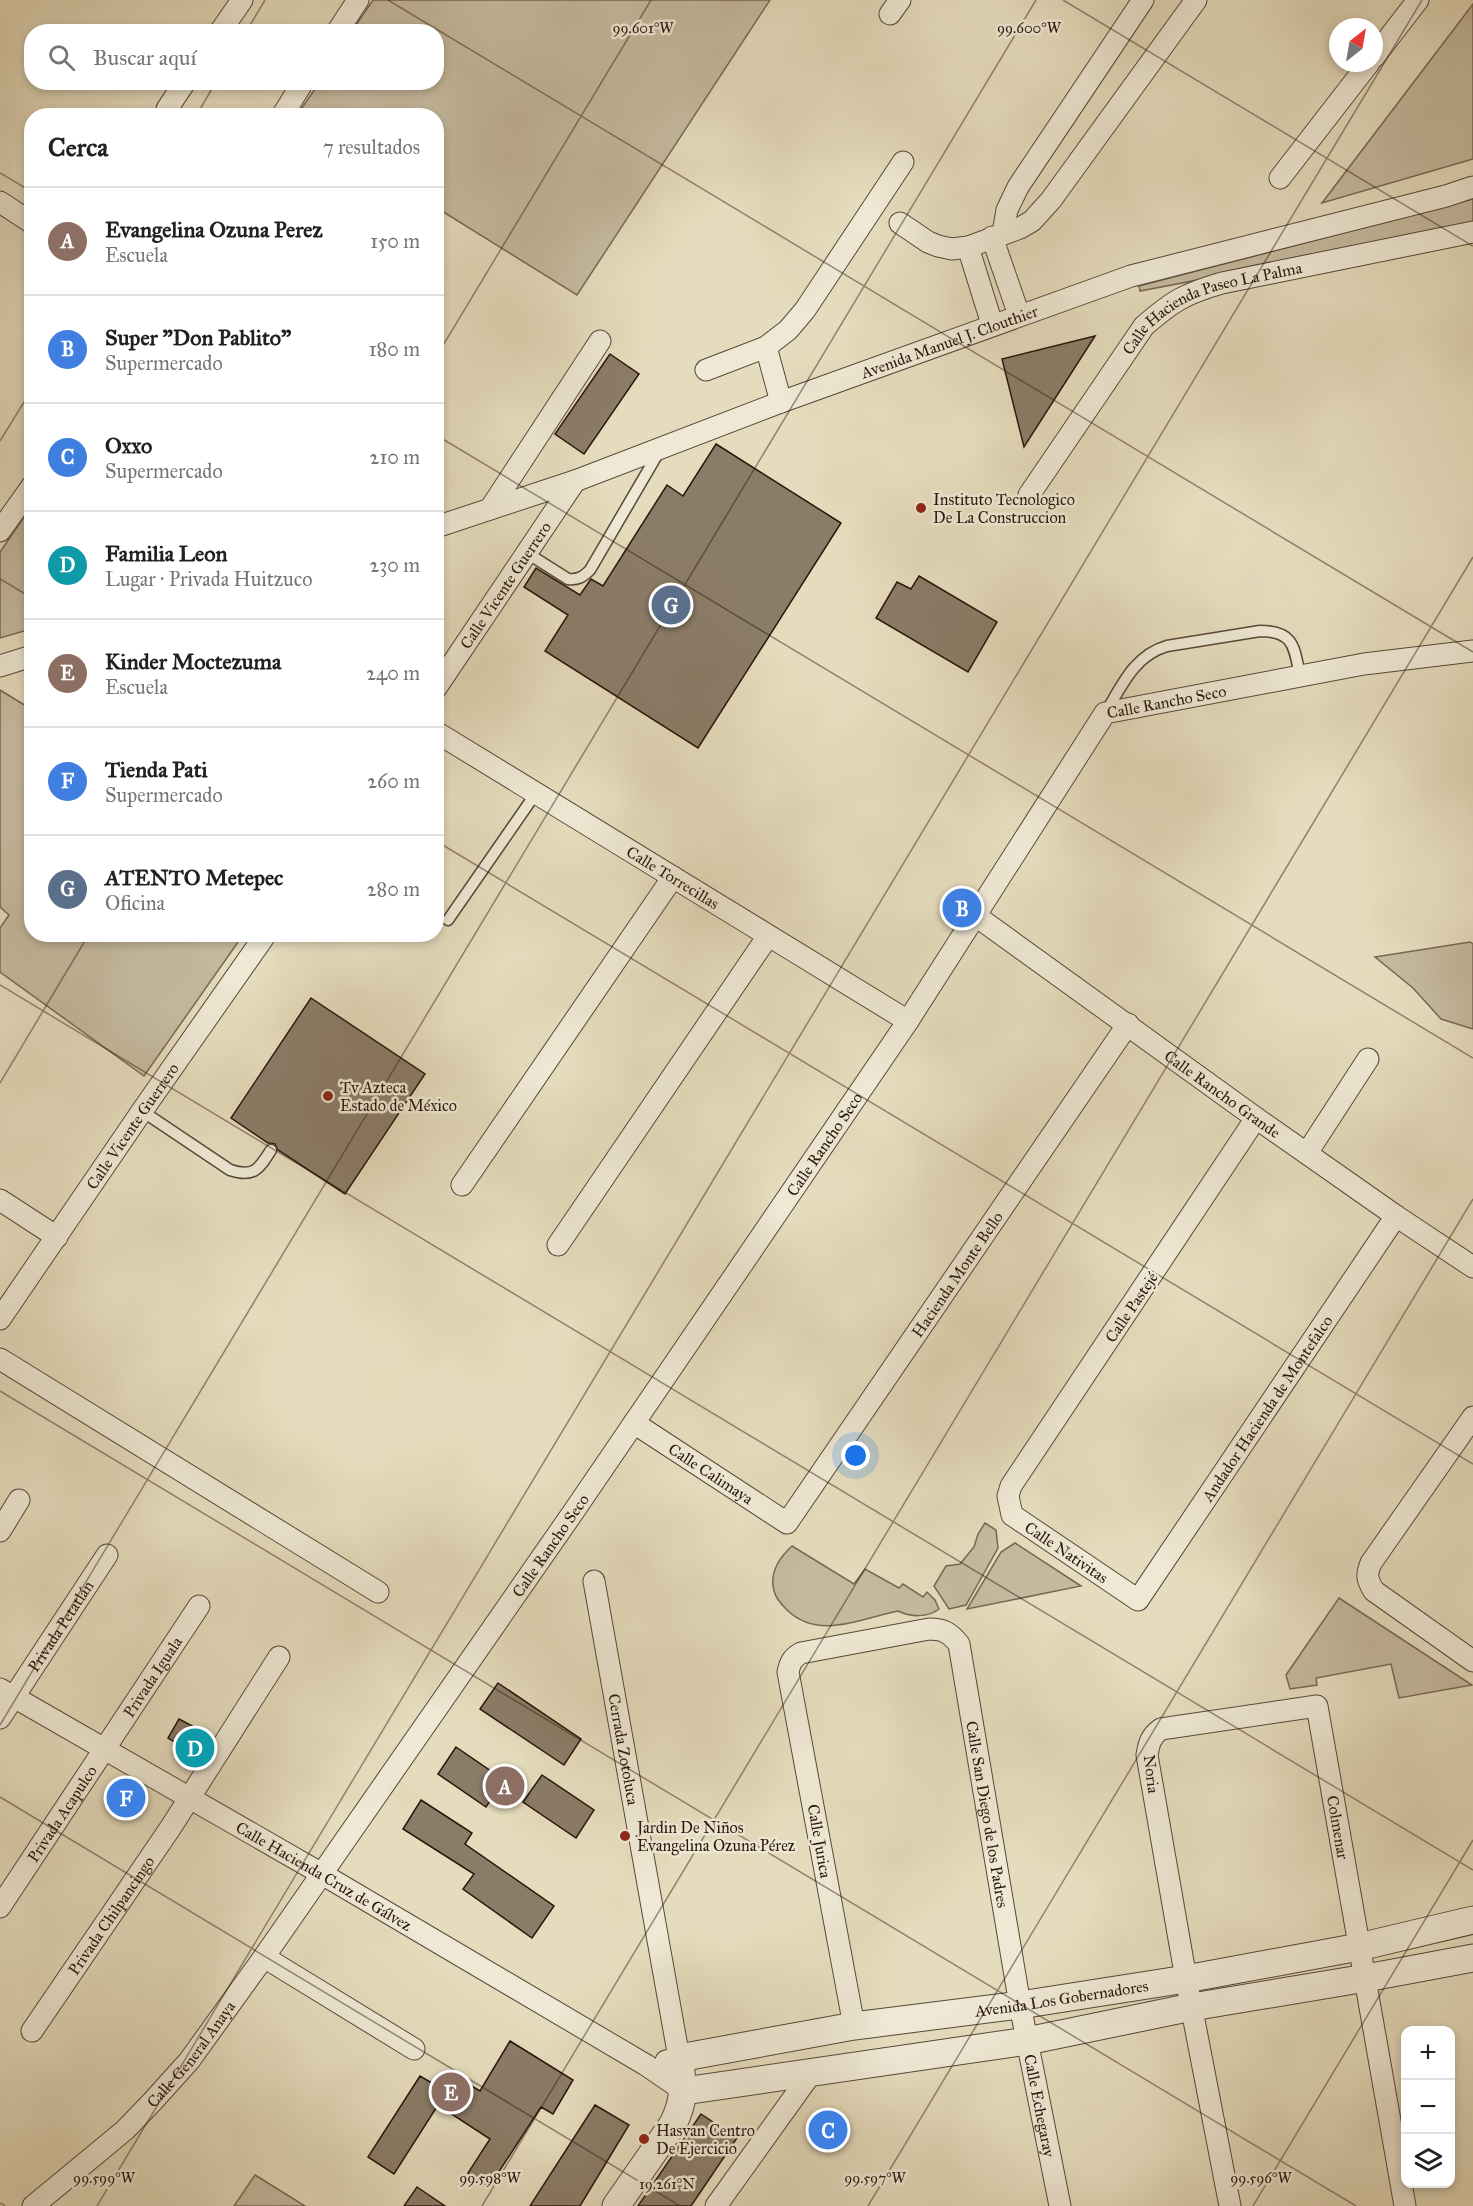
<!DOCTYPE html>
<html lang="es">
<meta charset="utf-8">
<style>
body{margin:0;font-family:"IM FELL Great Primer",serif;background:#f6f6f6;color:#202124}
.controls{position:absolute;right:18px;bottom:18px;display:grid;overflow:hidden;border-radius:12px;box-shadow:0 3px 9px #0003}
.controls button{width:54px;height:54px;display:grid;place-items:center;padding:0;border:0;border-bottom:2px solid #e0e0e0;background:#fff;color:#202124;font:30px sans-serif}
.compass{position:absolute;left:1329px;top:18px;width:54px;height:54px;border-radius:50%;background:#fff;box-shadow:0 3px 9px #0003;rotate:31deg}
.you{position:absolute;left:856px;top:1456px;width:21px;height:21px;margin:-15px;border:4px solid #fff;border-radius:50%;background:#1a73e8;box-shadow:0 0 0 9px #1a73e833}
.badge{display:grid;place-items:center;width:39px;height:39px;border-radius:50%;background:#8f2418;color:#fff;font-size:20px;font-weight:700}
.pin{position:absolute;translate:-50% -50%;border:3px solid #fff;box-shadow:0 2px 6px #0006}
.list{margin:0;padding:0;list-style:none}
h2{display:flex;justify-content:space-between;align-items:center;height:78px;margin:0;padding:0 24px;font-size:26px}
h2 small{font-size:20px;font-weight:400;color:#757577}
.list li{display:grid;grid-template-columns:39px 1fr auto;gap:18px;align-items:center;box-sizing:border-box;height:108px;padding:0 24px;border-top:2px solid #e0e0e0}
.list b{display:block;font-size:22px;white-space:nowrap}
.list p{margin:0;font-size:20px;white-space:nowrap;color:#757577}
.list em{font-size:20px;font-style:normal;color:#757577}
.icon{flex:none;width:33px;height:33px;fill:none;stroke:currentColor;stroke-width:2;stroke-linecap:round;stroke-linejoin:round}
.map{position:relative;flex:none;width:1473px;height:2206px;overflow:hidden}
.search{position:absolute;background:#fff;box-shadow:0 3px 9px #0003;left:24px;top:24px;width:420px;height:66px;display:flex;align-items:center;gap:15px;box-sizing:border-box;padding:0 21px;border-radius:24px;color:#757577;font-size:22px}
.panel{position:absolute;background:#fff;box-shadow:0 3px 9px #0003;left:24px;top:108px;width:420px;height:834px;border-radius:24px}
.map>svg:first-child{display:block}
.green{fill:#c5ba9f;stroke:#776855;stroke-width:1.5}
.building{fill:#8b7c68;stroke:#29150b;stroke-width:1.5}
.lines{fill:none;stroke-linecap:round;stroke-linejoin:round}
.service-casing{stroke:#584738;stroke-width:13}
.minor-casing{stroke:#584738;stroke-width:23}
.tertiary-casing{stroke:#584738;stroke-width:29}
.service{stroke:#eee8d4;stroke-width:10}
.minor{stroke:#eee8d4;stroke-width:21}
.tertiary{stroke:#eee8d4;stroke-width:27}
.ticks{fill:none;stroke:#29150b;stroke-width:1.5;stroke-opacity:0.45}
.poi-dot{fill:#8f2418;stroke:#eee8d4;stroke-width:2}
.labels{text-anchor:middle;stroke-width:5;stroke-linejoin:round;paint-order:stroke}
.street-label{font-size:16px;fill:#29150b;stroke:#eee8d4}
.poi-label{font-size:16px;fill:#29150b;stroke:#eee8d4;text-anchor:start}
.ticks-label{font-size:15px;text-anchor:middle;fill:#29150b;stroke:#eee8d4;stroke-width:5;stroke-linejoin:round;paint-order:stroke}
</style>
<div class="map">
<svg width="1473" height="2206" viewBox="0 0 1473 2206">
<rect width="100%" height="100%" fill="#e5dcbd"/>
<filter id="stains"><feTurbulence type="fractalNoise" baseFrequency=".00333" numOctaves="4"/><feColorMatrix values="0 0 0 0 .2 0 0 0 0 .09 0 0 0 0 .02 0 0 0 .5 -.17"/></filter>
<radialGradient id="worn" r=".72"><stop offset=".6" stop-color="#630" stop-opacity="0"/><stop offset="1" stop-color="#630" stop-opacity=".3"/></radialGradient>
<path class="green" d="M 373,0 L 770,0 L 577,295 L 437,208 L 436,116 L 297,115 L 319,83 L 436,82 L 436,32 L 352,31 Z
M 1473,4 L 1473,159 L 1322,203 Z
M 1473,199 L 1473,227 L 1140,291 L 1139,286 Z
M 31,507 L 31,629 L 0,638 L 0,552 Z
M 0,690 L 31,709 L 32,934 L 243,935 L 144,1076 L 0,972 L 0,928 L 9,915 L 0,907 Z
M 1470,942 L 1473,944 L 1473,1029 L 1441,1019 L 1413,988 L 1375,957 Z
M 985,1523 L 996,1530 L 998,1548 L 966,1605 L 949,1609 L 934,1586 L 946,1566 L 960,1564 L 974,1547 L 978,1534 Z
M 1015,1543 L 1081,1586 L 967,1609 L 1001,1552 Z
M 792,1546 L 854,1584 L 865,1569 L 899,1588 L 903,1584 L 923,1597 L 927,1592 L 935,1600 L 939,1609 C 928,1618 910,1617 898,1611 C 862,1618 819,1641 787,1610 C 782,1605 776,1599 774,1591 C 769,1573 779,1558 792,1546 Z
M 1339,1598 L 1472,1685 L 1399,1698 L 1391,1664 L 1316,1678 L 1317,1685 L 1290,1689 L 1286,1675 Z
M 255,2175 L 305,2206 L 234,2206 Z"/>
<path class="building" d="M 1095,336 L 1024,447 L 1002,359 Z
M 610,354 L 639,374 L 584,454 L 555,434 Z
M 716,444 L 841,523 L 698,748 L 545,651 L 568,615 L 524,587 L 536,568 L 580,595 L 591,579 L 603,586 L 667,485 L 683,496 Z
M 919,576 L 997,622 L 968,672 L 876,618 L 897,582 L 911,589 Z
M 311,998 L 425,1074 L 345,1194 L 278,1150 L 275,1144 L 268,1143 L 231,1118 Z
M 498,1683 L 581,1739 L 564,1765 L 480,1709 Z
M 179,1719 L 213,1737 L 200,1758 L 168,1738 Z
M 456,1747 L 504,1780 L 486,1807 L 438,1774 Z
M 542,1775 L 594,1810 L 576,1838 L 523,1802 Z
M 421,1800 L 472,1833 L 465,1844 L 554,1906 L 532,1938 L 463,1889 L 474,1874 L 403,1829 Z
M 510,2041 L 573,2080 L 553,2114 L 541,2107 L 489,2187 L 468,2173 L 490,2139 L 438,2105 L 394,2174 L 368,2157 L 420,2076 L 451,2094 L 460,2079 L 480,2091 Z
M 595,2105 L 629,2125 L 580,2206 L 530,2206 Z
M 701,2114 L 737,2138 L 691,2206 L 638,2206 Z
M 417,2187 L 445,2206 L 404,2206 Z"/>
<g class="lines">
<g class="service-casing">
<path id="service" d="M 527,553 L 568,579 C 578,580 583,577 590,570 L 660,450
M 1106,712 C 1122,685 1135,655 1167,646 L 1260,631 C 1295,631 1294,648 1300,676
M 448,920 L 536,793
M 142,1111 L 230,1170 C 254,1178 259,1169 271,1150"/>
</g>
<g class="minor-casing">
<g id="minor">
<path d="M 890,14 L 900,0"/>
<path d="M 220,32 L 242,0"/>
<path d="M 337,32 L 358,0"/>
<path d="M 1374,57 L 1418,0"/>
<path d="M 167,109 L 185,82"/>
<path d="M 282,116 L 303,82"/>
<path d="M 1280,178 L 1369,63"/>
<path d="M 0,202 L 32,223"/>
<path d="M 900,223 L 928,242 L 938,246 L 952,249 L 968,247 L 1020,228 L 1032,221 L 1051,200 L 1196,0"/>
<path d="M 1003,233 L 1007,210 L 1018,187 L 1143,0"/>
<path d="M 992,237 L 1019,315"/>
<path d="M 968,247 L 992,324"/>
<path d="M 766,347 L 781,402"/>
<path d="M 706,370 L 766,347 L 788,330 L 805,310 L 903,162"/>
<path id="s1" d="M 1029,495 L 1144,326 C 1173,301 1184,294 1222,283 L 1473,232"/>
<path d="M 490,509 L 600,341"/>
<path id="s2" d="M 436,527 L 575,481 L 781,402 L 1131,276 L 1446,196 L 1473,187"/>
<path d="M 0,531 L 32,486"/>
<path d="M 0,666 L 32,656"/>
<path id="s3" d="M 436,688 L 575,481"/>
<path id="s4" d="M 436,732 L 908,1021"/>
<path id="s5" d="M 976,916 L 1256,1118 L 1396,1216 L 1473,1267"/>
<path id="s6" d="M 1256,1118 L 1011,1486 L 1008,1496 L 1012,1515 L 1138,1600 L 1396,1216"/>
<path d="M 1307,1153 L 1368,1059"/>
<path d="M 462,1185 L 673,877"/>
<path d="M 0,1200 L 57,1237"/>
<path d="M 558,1245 L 768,936"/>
<path id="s7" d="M 0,1319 L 142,1111 L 266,934"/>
<path d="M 0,1359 L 378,1592"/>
<path d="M 1473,1417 L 1371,1563 C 1366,1575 1367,1580 1374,1591 L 1473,1661"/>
<path id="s8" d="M 634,1423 L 787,1523 L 1128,1024"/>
<path d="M 0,1531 L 19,1500"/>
<path id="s9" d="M 594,1581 L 679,2058 L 666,2061"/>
<path id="s10" d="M 0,1689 L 322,1874 L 646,2065 L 684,2091"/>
<path id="s11" d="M 0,1718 L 107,1555"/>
<path id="s12" d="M 0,1907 L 199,1606"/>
<path d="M 264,1957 L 414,2049"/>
<path id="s13" d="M 854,2026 L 788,1672 C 790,1663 792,1658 801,1653 L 929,1629 C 943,1629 949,1632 959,1644 L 1020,2005 L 1060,2206"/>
<path id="s14" d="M 32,2031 L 171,1827 L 279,1657"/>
<path id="s15" d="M 33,2206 L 125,2130 L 152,2102 L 189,2061 L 264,1957 L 574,1511 L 908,1021 L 1105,713 L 1364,664 L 1473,651"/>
<path d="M 716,2206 L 812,2072"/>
<path id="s16" d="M 1230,2206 L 1186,1979 L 1147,1755 C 1149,1743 1151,1736 1161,1729 L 1317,1706 L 1405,2206"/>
</g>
</g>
<g class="tertiary-casing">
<g id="tertiary">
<path d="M 684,2091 L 1027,2041 L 1192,2007 L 1366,1978 L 1473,1958"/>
<path id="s17" d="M 616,2206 L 673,2124 C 686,2098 683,2085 679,2058 L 854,2026 L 1020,2005 L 1186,1979 L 1359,1947 L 1473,1920"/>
</g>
</g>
<use href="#service" class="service"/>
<use href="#minor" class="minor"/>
<use href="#tertiary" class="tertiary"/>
</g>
<path class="ticks" d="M 388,0 L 1473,652M 1063,0 L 1473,246M 246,32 L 265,0M 196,116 L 216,82M 0,173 L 32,192M 436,357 L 651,0M 436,435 L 1473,1058M 0,441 L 32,389M 0,579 L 32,598M 436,841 L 1473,1464M 0,985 L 1473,1870M 0,1083 L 89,934M 0,1391 L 1356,2206M 0,1725 L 1036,0M 0,1797 L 680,2206M 0,2203 L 5,2206M 97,2206 L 1422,0M 482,2206 L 1473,557M 868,2206 L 1473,1199M 1253,2206 L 1473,1840"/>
<g class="poi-dot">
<circle cx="921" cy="508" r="6"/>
<circle cx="328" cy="1096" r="6"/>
<circle cx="625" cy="1836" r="6"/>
<circle cx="644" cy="2139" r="6"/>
</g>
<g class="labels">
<g class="street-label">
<text dy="6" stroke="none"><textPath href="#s1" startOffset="274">Calle Hacienda Paseo La Palma</textPath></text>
<text dy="6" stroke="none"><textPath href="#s2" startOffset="546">Avenida Manuel J. Clouthier</textPath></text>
<text dy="6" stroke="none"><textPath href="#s3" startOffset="124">Calle Vicente Guerrero</textPath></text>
<text dy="6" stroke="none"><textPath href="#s15" startOffset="1906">Calle Rancho Seco</textPath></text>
<text dy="6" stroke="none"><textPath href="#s4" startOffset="278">Calle Torrecillas</textPath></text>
<text dy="6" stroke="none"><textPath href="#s5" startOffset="304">Calle Rancho Grande</textPath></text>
<text dy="6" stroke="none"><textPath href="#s7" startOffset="234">Calle Vicente Guerrero</textPath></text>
<text dy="6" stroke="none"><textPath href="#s15" startOffset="1329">Calle Rancho Seco</textPath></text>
<text dy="6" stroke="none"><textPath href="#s8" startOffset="484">Hacienda Monte Bello</textPath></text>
<text transform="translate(1131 1307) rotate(-56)" y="6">Calle Pastejé</text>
<text dy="6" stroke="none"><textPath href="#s6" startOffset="855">Andador Hacienda de Montefalco</textPath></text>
<text dy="6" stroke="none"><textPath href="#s8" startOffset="92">Calle Calimaya</textPath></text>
<text dy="6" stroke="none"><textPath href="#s15" startOffset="843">Calle Rancho Seco</textPath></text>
<text dy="6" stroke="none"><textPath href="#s6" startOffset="538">Calle Nativitas</textPath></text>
<text dy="6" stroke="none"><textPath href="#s11" startOffset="110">Privada Petatlán</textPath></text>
<text dy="6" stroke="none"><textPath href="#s12" startOffset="276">Privada Iguala</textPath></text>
<text dy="6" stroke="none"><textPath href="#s9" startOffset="171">Cerrada Zotoluca</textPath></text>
<text transform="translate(1152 1774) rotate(83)" y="6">Noria</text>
<text dy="6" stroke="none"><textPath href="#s12" startOffset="112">Privada Acapulco</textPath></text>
<text dy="6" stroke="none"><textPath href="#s13" startOffset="722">Calle San Diego de los Padres</textPath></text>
<text dy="6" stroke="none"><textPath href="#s16" startOffset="770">Colmenar</textPath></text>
<text transform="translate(820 1841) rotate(80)" y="6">Calle Jurica</text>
<text dy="6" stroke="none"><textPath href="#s10" startOffset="374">Calle Hacienda Cruz de Gálvez</textPath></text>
<text dy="6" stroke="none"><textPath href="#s14" startOffset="140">Privada Chilpancingo</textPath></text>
<text dy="6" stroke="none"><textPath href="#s17" startOffset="555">Avenida Los Gobernadores</textPath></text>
<text dy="6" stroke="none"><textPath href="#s15" startOffset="220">Calle General Anaya</textPath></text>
<text dy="6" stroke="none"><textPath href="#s13" startOffset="1018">Calle Echegaray</textPath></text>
</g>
<g class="poi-label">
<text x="933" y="505">Instituto Tecnologico<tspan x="933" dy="18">De La Construccion</tspan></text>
<text x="340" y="1093">Tv Azteca<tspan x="340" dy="18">Estado de México</tspan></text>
<text x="637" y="1833">Jardin De Niños<tspan x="637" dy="18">Evangelina Ozuna Pérez</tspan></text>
<text x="656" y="2136">Hasvan Centro<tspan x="656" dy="18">De Ejercicio</tspan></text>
</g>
</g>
<g class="ticks-label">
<text x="643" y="33">99.601°W</text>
<text x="1029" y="33">99.600°W</text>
<text x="104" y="2183">99.599°W</text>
<text x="490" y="2183">99.598°W</text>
<text x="875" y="2183">99.597°W</text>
<text x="1261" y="2183">99.596°W</text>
<text x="667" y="2189">19.261°N</text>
</g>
<rect width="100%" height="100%" filter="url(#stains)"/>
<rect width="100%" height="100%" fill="url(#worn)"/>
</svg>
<div class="controls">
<button>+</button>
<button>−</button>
<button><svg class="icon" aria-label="layers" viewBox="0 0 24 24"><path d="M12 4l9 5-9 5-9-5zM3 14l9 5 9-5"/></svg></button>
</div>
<svg class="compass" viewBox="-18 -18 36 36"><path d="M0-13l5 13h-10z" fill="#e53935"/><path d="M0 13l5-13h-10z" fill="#757577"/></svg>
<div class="you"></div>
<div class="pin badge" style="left:505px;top:1786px;background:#8d6e63">A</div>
<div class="pin badge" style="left:962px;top:908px;background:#3f7fe0">B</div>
<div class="pin badge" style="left:828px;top:2130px;background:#3f7fe0">C</div>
<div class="pin badge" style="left:195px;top:1748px;background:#0f9aa8">D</div>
<div class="pin badge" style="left:451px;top:2092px;background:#8d6e63">E</div>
<div class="pin badge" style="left:126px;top:1798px;background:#3f7fe0">F</div>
<div class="pin badge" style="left:671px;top:605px;background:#5c6f8a">G</div>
<div class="search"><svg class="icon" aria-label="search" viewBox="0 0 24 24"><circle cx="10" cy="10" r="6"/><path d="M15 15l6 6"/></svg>Buscar aquí</div>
<section class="panel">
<h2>Cerca<small>7 resultados</small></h2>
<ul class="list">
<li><span class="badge" style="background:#8d6e63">A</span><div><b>Evangelina Ozuna Perez</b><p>Escuela</p></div><em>150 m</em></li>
<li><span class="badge" style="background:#3f7fe0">B</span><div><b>Super &quot;Don Pablito&quot;</b><p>Supermercado</p></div><em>180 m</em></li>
<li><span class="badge" style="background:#3f7fe0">C</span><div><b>Oxxo</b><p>Supermercado</p></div><em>210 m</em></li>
<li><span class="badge" style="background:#0f9aa8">D</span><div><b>Familia Leon</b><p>Lugar · Privada Huitzuco</p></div><em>230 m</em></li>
<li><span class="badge" style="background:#8d6e63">E</span><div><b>Kinder Moctezuma</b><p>Escuela</p></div><em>240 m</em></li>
<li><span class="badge" style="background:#3f7fe0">F</span><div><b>Tienda Pati</b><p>Supermercado</p></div><em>260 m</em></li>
<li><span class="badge" style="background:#5c6f8a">G</span><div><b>ATENTO Metepec</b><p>Oficina</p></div><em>280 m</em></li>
</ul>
</section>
</div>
